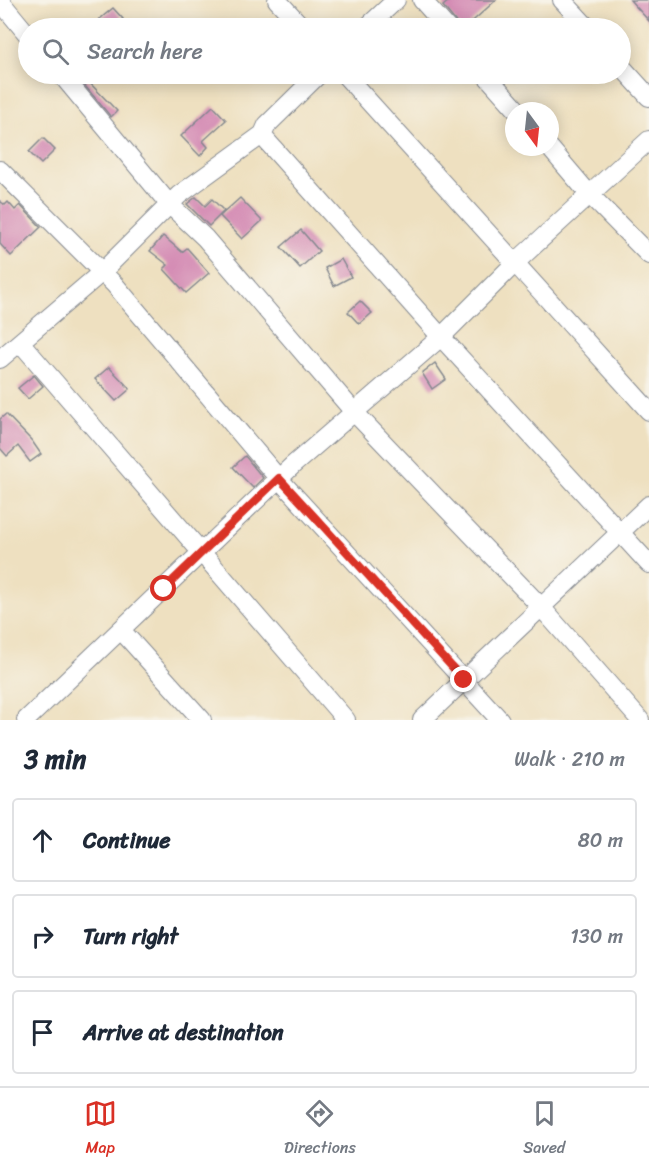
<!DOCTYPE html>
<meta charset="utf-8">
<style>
body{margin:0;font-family:Sriracha,sans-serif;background:#f6f6f7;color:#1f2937}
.compass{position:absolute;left:505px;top:102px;width:54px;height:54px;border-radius:50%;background:#fff;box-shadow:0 3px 15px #0003;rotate:165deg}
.stop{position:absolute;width:18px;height:18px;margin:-14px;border:4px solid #d93025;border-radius:50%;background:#fff}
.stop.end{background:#d93025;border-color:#fff;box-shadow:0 2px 6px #0008}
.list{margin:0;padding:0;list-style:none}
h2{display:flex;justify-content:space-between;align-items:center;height:78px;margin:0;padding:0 24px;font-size:26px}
h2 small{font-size:20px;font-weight:400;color:#747a83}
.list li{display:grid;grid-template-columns:39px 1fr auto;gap:18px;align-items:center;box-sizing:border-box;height:84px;margin:0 12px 12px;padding:0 12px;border:2px solid #e0e1e3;border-radius:6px}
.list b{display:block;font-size:22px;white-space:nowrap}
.list em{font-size:20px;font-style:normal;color:#747a83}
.icon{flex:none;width:33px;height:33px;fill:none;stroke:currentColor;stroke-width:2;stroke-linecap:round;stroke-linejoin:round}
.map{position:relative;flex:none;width:649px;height:720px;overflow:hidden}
.search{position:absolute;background:#fff;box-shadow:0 3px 15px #0003;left:18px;right:18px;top:18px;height:66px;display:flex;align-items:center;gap:15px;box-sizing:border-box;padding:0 21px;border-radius:33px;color:#747a83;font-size:22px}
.sheet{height:366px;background:#fff}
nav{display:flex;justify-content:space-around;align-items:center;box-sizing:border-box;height:84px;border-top:2px solid #e0e1e3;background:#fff;font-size:16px;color:#747a83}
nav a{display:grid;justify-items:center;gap:3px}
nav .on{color:#d93025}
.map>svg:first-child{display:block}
.building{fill:#d48bb4}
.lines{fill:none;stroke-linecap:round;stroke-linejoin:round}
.minor-casing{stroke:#84888f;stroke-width:20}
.minor{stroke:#fff;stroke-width:18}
.route{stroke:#d93025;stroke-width:8}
</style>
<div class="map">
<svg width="649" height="720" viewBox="0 0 649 720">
<rect width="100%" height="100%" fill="#f7f3e8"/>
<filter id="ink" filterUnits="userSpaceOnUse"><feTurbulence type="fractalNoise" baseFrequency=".0167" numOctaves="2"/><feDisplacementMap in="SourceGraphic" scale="12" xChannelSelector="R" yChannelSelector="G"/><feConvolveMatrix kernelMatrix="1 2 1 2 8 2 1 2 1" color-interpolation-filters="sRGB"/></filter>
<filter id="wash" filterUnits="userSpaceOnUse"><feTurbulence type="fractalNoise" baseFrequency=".008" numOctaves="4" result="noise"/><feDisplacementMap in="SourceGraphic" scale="24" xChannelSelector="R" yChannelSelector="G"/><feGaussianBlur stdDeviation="1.35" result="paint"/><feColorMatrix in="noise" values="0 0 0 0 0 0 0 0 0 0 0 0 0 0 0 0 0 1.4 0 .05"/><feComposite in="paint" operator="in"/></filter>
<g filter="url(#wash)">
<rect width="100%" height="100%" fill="#eee0c0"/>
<g id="blocks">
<path class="building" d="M 450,0 L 496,0 L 465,28 L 460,28 L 455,21 L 443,6 Z
M 630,0 L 649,0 L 649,21 Z
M 113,8 L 123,19 L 112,28 L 89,28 Z
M 75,74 L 81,74 L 117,111 L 111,117 Z
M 213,106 L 226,120 L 203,141 L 208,147 L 200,156 L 181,136 Z
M 43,138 L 55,150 L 41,164 L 29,152 Z
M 196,197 L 205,206 L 212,199 L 224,211 L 209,226 L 187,204 Z
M 240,198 L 262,221 L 242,239 L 220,216 Z
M 0,201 L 5,205 L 8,202 L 15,210 L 20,205 L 41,227 L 11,256 L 0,244 Z
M 301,230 L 319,251 L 300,268 L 281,247 Z
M 163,236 L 182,252 L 187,248 L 209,273 L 186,293 L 164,269 L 168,265 L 150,251 Z
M 341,259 L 351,277 L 334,286 L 325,268 Z
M 360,301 L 372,313 L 359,324 L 348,312 Z
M 435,363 L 446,379 L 432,389 L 422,373 Z
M 109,367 L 130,389 L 116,401 L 95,379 Z
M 34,375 L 43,386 L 28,399 L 18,388 Z
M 6,414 L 32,441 L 41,454 L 30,462 L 18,446 L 7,456 L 0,448 L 0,419 Z
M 245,456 L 263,478 L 253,488 L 233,467 Z"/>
</g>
</g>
<g filter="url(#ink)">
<use href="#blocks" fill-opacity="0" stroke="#84888f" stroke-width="1.5"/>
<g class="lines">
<g class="minor-casing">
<path id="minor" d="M 277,0 L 303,28
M 422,0 L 447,28
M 562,0 L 588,28
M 0,1 L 28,35
M 366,28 L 396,0
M 620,65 L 649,97
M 61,74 L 169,204 L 205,238 L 354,412 L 541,607 L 640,720
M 319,74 L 267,125 L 263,134 L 265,139 L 441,337 L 649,564
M 344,74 L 649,411
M 485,74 L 518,111
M 549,147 L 589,194 L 649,255
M 0,170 L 115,285 L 279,479 L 500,720
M 20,342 L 346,720
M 0,359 L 102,272 L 179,195 L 263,134
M 121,630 L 202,720
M 26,720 L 293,465 L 441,337 L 516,262 L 649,140
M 422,720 L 649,505"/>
</g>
<use href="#minor" class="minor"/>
</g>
</g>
<g class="lines" filter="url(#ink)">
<path class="route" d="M 164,589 L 279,478 L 464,680"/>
</g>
</svg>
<svg class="compass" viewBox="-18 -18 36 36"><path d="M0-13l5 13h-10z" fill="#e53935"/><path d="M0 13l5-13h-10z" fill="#747a83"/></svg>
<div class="stop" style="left:164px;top:589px"></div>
<div class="stop end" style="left:464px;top:680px"></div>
<div class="search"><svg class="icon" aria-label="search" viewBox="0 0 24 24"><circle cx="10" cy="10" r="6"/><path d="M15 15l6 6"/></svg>Search here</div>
</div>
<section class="sheet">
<h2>3 min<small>Walk · 210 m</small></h2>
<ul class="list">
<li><svg class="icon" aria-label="ahead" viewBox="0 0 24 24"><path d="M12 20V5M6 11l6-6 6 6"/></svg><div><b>Continue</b></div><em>80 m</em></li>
<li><svg class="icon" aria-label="right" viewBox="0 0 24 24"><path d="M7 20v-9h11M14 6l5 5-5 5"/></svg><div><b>Turn right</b></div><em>130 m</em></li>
<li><svg class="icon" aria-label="arrive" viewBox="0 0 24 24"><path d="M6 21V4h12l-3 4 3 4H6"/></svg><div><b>Arrive at destination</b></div></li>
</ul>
</section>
<nav>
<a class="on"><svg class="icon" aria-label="map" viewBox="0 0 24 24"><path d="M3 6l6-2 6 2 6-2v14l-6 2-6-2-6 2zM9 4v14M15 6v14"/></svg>Map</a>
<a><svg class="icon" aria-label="directions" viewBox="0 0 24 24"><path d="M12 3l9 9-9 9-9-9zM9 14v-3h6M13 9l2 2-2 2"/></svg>Directions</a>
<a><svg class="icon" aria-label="saved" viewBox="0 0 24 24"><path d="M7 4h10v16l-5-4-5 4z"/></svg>Saved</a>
</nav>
